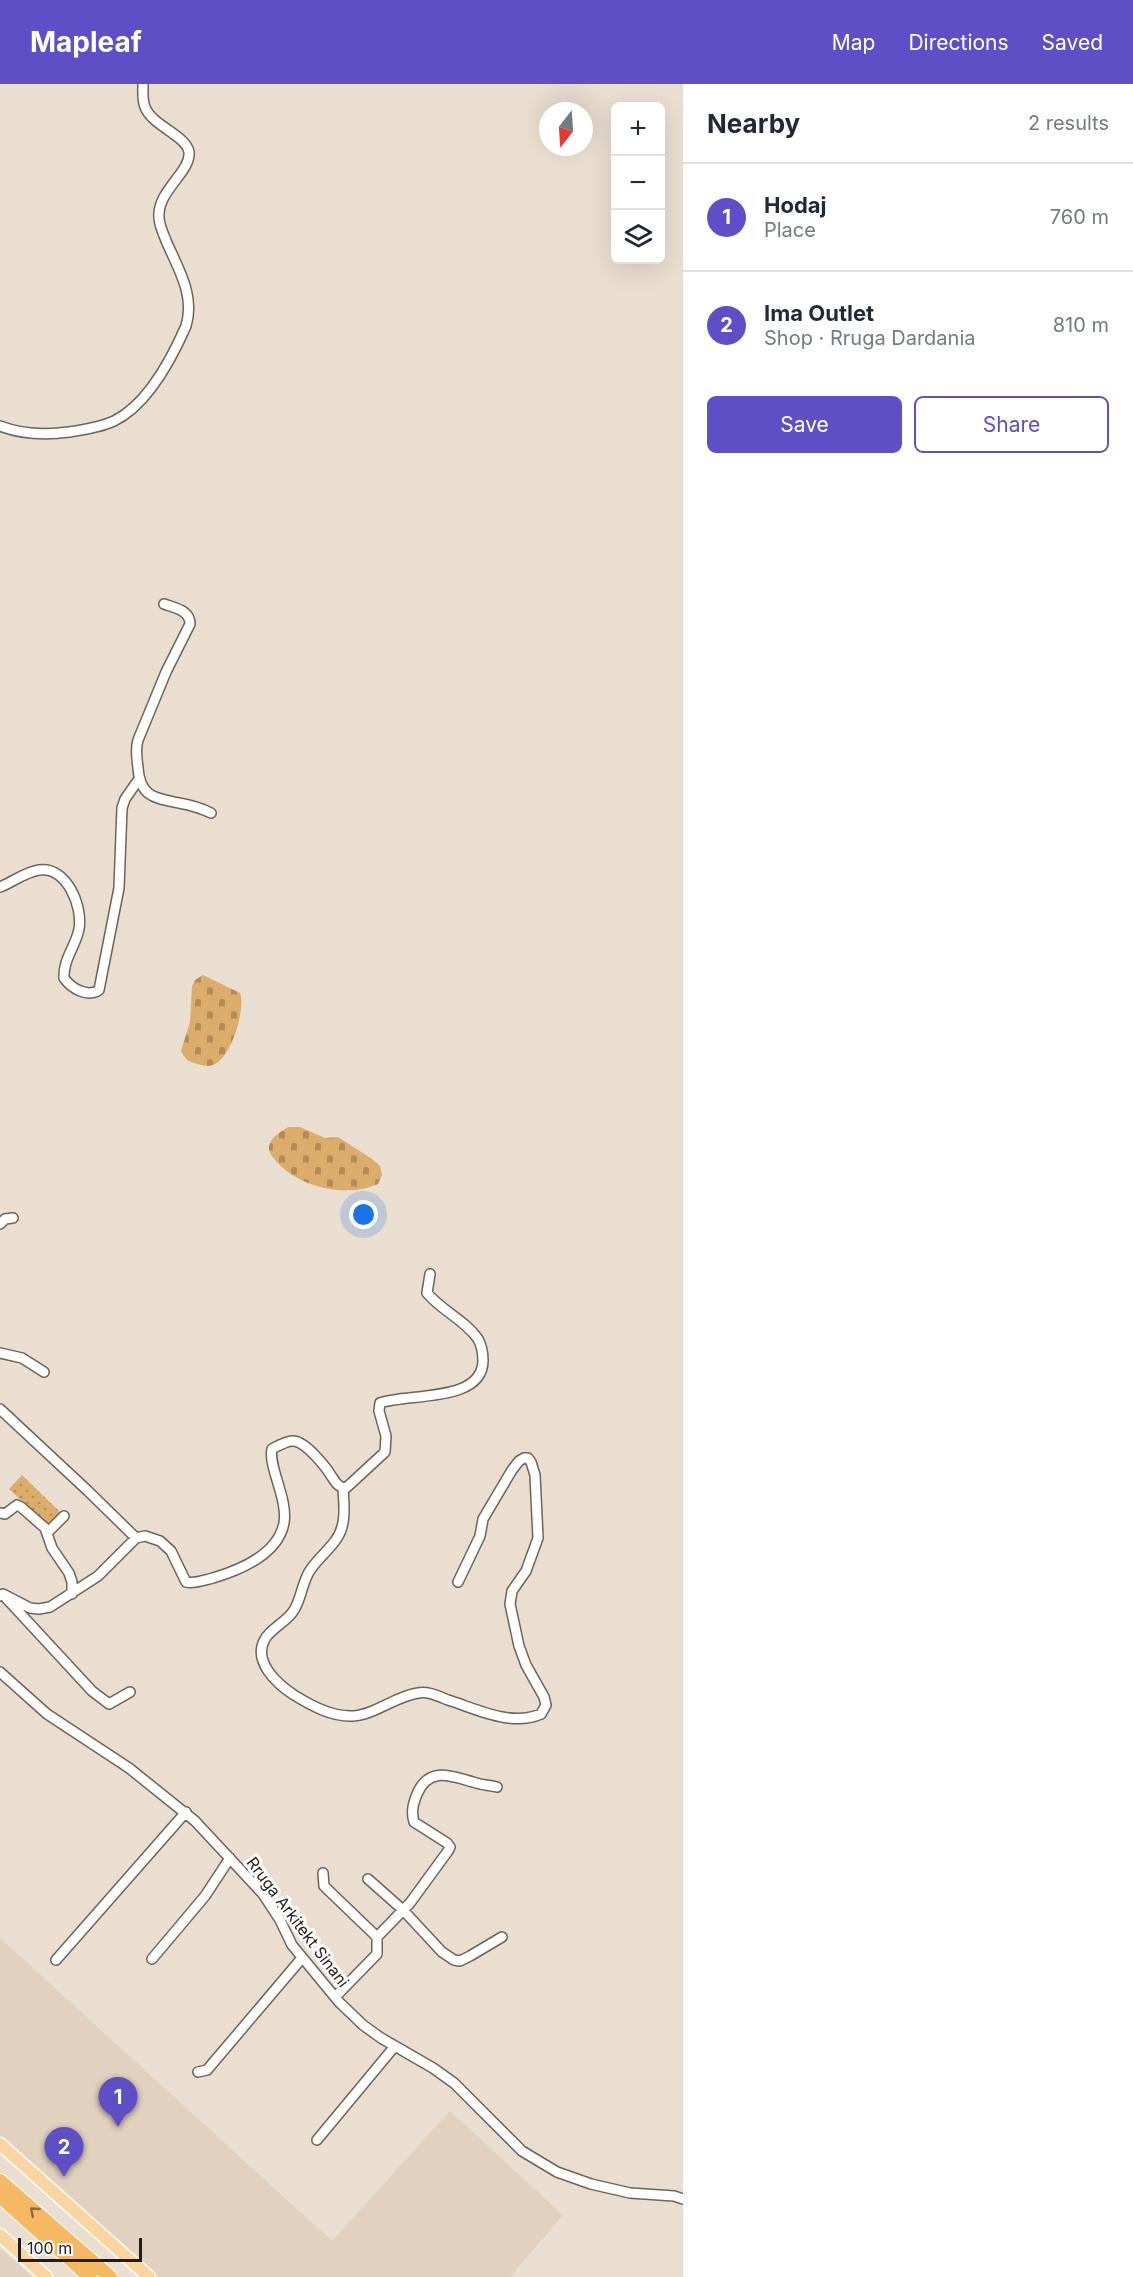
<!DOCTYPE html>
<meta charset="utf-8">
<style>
body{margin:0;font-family:Inter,sans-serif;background:#f2f2f3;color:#1f2937}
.controls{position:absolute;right:18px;top:18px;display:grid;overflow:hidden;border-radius:9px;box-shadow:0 6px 24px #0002}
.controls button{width:54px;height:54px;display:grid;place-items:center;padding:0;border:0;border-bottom:2px solid #e0e1e3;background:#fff;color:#1f2937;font:30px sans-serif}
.compass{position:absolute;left:539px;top:18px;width:54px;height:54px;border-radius:50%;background:#fff;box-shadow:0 6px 24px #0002;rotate:197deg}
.scale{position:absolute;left:18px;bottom:15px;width:124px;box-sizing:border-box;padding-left:6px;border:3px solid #211d18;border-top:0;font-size:16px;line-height:21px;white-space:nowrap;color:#211d18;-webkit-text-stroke:4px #fff;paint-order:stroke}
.you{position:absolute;left:364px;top:1131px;width:21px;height:21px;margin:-15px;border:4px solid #fff;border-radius:50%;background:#1a73e8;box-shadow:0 0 0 9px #1a73e833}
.badge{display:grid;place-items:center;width:39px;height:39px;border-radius:50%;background:#5e4fc7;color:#fff;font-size:20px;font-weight:700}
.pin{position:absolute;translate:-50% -50px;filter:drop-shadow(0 2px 3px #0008)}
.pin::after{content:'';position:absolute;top:32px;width:21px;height:18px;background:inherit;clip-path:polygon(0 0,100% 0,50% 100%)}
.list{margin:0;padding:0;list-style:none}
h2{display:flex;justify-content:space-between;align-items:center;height:78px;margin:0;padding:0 24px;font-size:26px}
h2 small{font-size:20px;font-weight:400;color:#747a83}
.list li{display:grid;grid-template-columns:39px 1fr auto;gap:18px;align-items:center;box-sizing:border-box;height:108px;padding:0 24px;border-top:2px solid #e0e1e3}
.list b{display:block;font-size:22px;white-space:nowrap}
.list p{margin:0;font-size:20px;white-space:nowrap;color:#747a83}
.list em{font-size:20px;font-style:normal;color:#747a83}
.actions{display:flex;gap:12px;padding:18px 24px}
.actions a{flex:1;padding:14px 0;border:2px solid #5e4fc7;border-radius:9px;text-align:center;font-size:21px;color:#5e4fc7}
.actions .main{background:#5e4fc7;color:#fff}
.icon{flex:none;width:33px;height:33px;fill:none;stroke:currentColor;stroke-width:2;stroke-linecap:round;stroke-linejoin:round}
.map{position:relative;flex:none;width:683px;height:2193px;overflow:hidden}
header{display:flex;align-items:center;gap:36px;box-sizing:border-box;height:84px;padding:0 30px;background:#5e4fc7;color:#fff}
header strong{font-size:28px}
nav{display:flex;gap:33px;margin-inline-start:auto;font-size:21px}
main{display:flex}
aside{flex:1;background:#fff}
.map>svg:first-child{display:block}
.built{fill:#e1d1be}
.green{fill:url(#green-dots)}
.cemetery{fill:url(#cemetery-stones)}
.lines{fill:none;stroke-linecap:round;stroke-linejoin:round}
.minor-casing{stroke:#6d6458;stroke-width:12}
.major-casing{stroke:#fff;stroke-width:15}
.highway-casing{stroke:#fff;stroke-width:16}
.minor{stroke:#fff;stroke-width:9}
.major{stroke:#fad5a1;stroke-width:12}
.highway{stroke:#f6b963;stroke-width:14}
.oneway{stroke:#8c6b3e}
.labels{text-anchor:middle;stroke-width:6;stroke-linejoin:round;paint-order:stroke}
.street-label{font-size:16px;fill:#211d18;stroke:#fff}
</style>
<header>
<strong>Mapleaf</strong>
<nav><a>Map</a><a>Directions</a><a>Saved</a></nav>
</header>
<main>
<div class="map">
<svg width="683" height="2193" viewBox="0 0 683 2193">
<defs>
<pattern id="green-dots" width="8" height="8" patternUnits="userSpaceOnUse" patternTransform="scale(1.5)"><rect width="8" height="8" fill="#dcac6b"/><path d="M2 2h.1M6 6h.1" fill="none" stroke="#b28b57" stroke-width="1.8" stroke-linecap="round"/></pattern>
<pattern id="cemetery-stones" width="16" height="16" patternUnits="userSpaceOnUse" patternTransform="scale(1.5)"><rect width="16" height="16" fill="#dcac6b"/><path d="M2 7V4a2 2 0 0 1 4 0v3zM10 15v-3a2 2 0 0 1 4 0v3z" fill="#b28b57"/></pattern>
</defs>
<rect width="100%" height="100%" fill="#e9ded0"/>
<path class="built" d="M 0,1854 L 332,2157 L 450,2027 L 563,2131 L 510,2193 L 149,2193 L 0,2060 Z
M 0,2164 L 32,2193 L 0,2193 Z"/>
<path class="green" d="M 22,1391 L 62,1430 L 50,1443 L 9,1405 Z"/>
<path class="cemetery" d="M 203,891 L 240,909 C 246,925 231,975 213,981 C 207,983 200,981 194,979 C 187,977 184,973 181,967 L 190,938 L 192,902 L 195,896 Z
M 288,1043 L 300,1043 L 325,1054 L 338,1053 L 372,1075 L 380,1082 L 382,1091 L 378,1100 C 347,1114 301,1104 278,1079 C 274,1075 268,1069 269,1063 C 270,1053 281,1048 288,1043 Z"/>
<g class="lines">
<g class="minor-casing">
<path id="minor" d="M 0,342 C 21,350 47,351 69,348 C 83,346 101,343 114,337 C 147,321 172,274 186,242 C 195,212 179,186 167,159 C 164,151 159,142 159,133 C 157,107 191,88 189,68 C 186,51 152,42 145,23 C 142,16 143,8 143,0
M 164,520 C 175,524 190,526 190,540 L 166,588 L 138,656 C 135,665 137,674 138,684 C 140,713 155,714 179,719 C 190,721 201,724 211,729
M 0,803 C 13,798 25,788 39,786 C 67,782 83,823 79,845 C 76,862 63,875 64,894 C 71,904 87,914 99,906 L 119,804 L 122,724 L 125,715 L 139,695
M 0,1140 L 5,1135 L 13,1134
M 0,1269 L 22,1274 L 44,1288
M 0,1325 L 88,1407 L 136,1454
M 343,1404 C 344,1421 347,1442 335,1457 C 327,1468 316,1476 309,1488 C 302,1500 301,1515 294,1526 C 287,1538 271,1544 265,1555 C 252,1577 277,1600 294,1611 C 312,1622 332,1633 353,1632 C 374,1631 396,1612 418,1609 C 428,1607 438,1612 448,1616 C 477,1625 511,1643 541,1630 L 546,1621 L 544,1613 L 526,1581 L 519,1562 L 510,1520 L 512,1507 L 526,1487 L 538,1454 L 535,1391 L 531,1378 L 528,1374 L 524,1374 L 519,1377 L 512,1386 L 483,1435 L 480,1452 L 458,1498
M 0,1429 L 5,1430 L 17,1421 L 21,1423 L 45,1444 L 52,1464 L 69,1489 L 72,1498 L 72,1510
M 47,1449 L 64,1432
M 0,1512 L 3,1510 L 30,1524 L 39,1525 L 50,1523 L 98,1492 L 136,1454 L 145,1452 L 160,1457 L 171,1467 L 186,1498 C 195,1500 204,1496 213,1494 C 240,1486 278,1470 284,1439 C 288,1414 268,1383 272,1365 C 278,1362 287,1356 294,1357 C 306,1358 326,1383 332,1393 C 336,1399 338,1403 346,1404 L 385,1368 L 386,1352 L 379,1327 L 380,1319 C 408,1309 482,1319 483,1277 C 483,1270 482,1262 478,1255 C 465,1236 442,1227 427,1209 L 430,1190
M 6,1514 L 92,1607 L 109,1620 L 130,1608
M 0,1588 L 47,1630 L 129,1684 L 195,1737 L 263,1810 L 280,1836 L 292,1861 L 339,1918 L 363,1941 L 381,1954 L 433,1984 L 454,1999 L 522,2067 L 557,2088 L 591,2100 L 630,2109 L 674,2112 L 683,2115
M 323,1789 L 324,1802 L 377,1853
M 368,1795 L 403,1826 L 442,1868 L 454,1876 L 460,1877 L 470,1872 L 502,1853
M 152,1875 L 205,1812 L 230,1774
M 56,1876 L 186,1728
M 335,1913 L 377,1870 L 377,1853 L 410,1819 L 448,1767 L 450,1763 L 447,1759 L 414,1738 C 411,1728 413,1720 417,1710 C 429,1682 451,1692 473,1698 C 481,1701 489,1701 497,1703
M 198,1988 L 207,1986 L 302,1874
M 317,2056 L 395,1962"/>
</g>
<g class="major-casing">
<path id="major" d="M 0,2060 L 149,2193
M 0,2151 L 46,2193"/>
</g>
<g class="highway-casing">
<path id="highway" d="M 0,2097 L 110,2193
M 0,2112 L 90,2193"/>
</g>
<use href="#minor" class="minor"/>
<use href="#major" class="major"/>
<use href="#highway" class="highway"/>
</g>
<defs><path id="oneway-chevron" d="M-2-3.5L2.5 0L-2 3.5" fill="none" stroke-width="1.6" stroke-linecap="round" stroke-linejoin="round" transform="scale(1.5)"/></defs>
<use class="oneway" href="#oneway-chevron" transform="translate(34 2127) rotate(-139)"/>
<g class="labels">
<g class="street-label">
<text transform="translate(298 1838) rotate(53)" y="6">Rruga Arkitekt Sinani</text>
</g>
</g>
</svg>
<div class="controls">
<button>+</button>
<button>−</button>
<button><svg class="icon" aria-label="layers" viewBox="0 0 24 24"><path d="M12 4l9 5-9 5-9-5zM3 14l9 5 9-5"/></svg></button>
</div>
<svg class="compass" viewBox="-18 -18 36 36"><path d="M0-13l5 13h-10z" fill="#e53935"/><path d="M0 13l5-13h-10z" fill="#747a83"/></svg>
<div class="scale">100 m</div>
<div class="you"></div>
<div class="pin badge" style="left:118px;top:2043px">1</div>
<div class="pin badge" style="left:64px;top:2093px">2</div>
</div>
<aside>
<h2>Nearby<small>2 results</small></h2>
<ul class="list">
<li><span class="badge">1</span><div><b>Hodaj</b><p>Place</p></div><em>760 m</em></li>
<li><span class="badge">2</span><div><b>Ima Outlet</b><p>Shop · Rruga Dardania</p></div><em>810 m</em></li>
</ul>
<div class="actions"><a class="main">Save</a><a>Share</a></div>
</aside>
</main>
